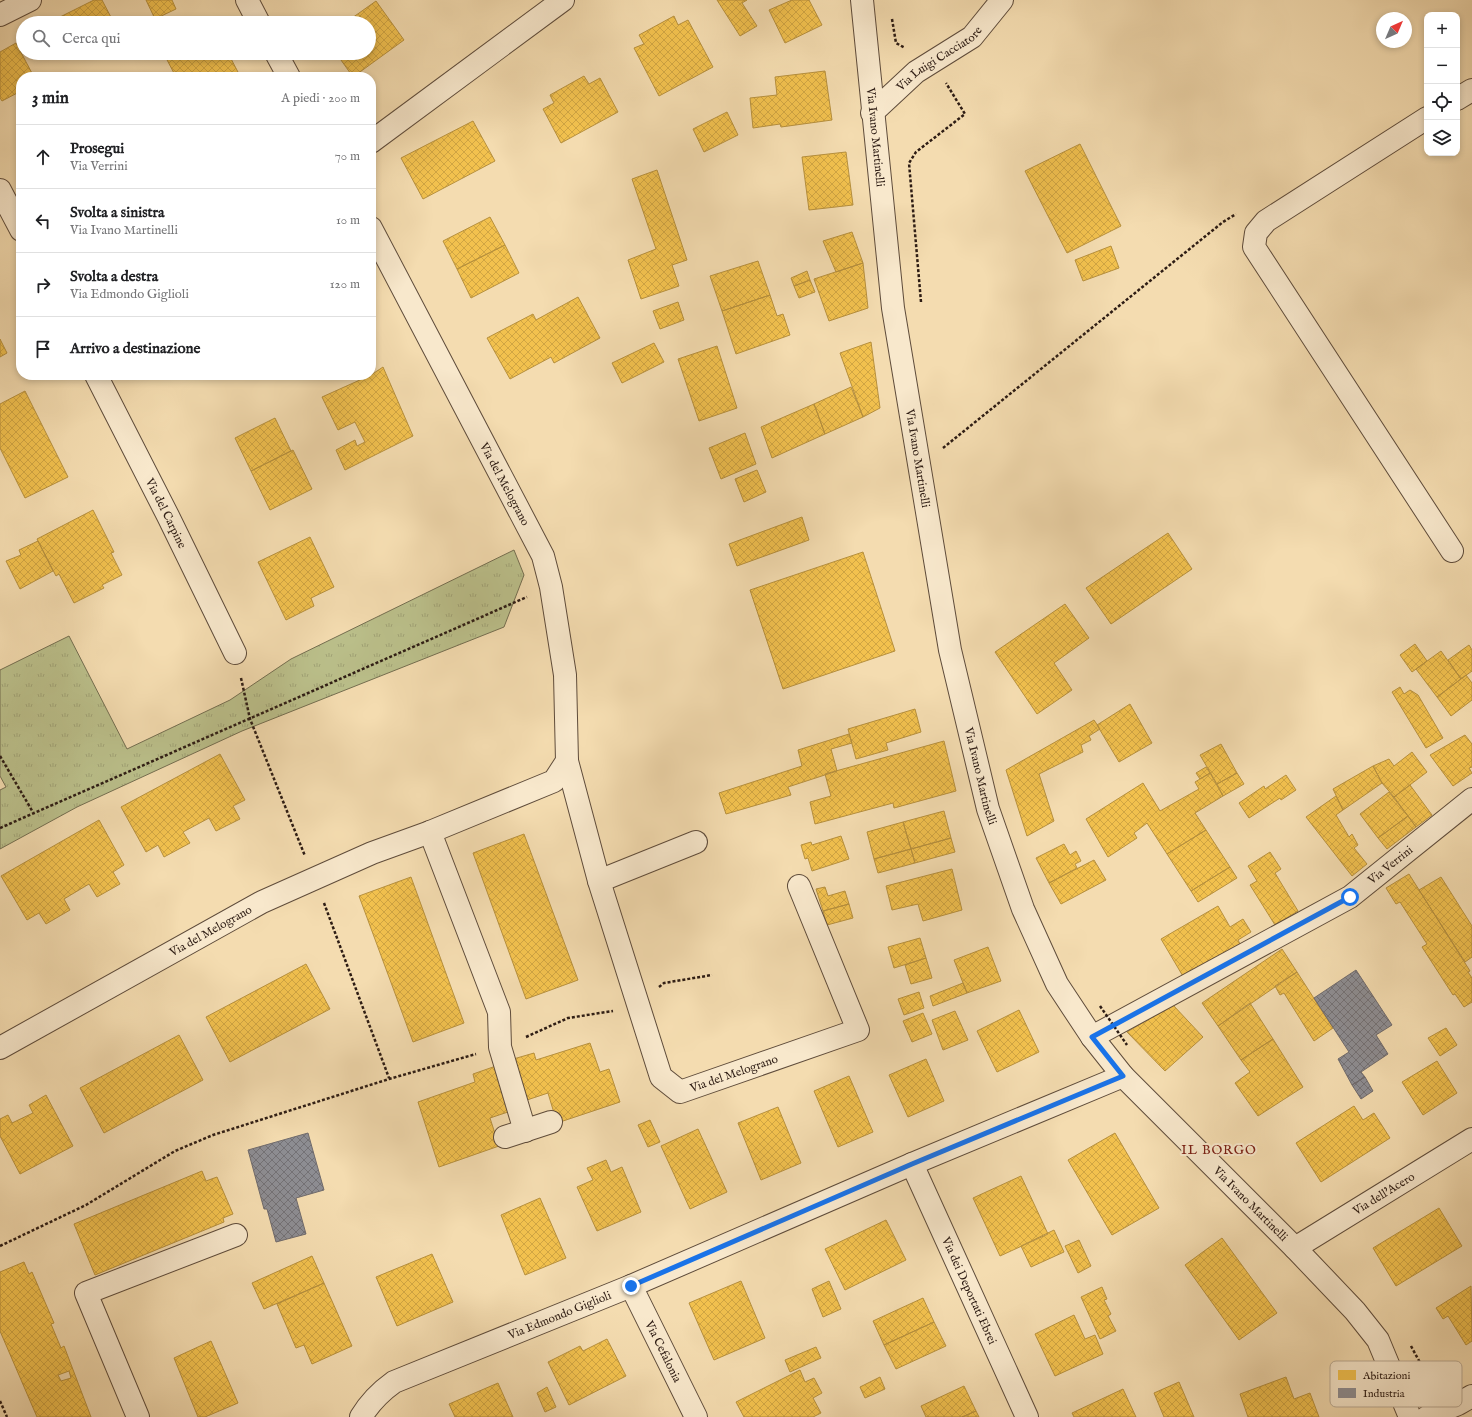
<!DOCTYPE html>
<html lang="it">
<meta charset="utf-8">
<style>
body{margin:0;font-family:"IM FELL English",serif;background:#f6f6f6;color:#202124}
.controls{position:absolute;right:12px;top:12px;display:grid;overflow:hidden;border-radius:8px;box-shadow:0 2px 6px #0003}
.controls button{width:36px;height:36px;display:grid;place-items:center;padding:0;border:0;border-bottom:1px solid #e0e0e0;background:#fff;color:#202124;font:20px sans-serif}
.compass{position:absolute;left:1376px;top:12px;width:36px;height:36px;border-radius:50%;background:#fff;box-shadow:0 2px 6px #0003;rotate:44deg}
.stop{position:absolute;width:12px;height:12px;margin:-9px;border:3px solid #1a73e8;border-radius:50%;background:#fff}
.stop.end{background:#1a73e8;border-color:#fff;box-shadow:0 1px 4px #0008}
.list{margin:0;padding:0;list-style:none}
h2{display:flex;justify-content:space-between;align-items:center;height:52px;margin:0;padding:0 16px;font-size:17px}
h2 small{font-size:13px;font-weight:400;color:#757577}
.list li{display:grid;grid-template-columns:26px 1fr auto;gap:12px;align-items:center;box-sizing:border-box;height:64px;padding:0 16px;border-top:1px solid #e0e0e0}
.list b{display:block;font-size:15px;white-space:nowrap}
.list p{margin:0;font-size:13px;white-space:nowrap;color:#757577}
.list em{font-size:13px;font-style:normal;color:#757577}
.icon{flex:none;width:22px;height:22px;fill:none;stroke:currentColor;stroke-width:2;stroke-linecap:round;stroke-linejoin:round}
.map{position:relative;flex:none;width:1472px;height:1417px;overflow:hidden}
.search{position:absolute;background:#fff;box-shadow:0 2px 6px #0003;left:16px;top:16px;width:360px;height:44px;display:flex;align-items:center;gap:10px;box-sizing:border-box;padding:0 14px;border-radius:22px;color:#757577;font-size:15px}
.panel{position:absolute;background:#fff;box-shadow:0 2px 6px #0003;left:16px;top:72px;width:360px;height:308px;border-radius:16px}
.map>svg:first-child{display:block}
.grass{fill:url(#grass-tufts);stroke:#746e50}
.homes{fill:url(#homes-cross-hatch);stroke:#b7903d;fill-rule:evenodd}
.industry{fill:url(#industry-cross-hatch);stroke:#706b6c}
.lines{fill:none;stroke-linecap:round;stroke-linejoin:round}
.minor-casing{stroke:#5f4c3b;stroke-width:24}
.tertiary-casing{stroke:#5f4c3b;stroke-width:24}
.path{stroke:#2d1c14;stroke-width:2.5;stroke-dasharray:3 2;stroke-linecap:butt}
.minor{stroke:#f8e8cc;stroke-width:22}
.tertiary{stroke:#f8e8cc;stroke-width:22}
.path-bridge{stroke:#2d1c14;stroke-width:2.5;stroke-dasharray:3 2;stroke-linecap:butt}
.route{stroke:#1a73e8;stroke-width:5}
.labels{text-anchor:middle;stroke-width:4;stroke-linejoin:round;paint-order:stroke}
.street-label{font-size:12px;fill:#2d1c14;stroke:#f8e8cc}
.neighbourhood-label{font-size:13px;letter-spacing:1px;fill:#7a1f14;stroke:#f8e8cc}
.key{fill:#f8e8cc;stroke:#bbab95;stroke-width:1}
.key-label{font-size:11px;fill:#2d1c14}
</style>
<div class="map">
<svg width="1472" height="1417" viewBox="0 0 1472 1417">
<defs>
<pattern id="grass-tufts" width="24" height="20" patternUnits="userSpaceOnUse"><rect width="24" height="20" fill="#bbc08b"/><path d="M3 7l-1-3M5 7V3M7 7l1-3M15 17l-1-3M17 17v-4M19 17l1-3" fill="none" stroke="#a1a477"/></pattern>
<pattern id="homes-cross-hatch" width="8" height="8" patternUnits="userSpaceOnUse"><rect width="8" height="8" fill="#f2c14e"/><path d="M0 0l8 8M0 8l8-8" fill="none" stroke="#d0a543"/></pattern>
<pattern id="industry-cross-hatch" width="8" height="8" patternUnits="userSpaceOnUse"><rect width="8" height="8" fill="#8d8d92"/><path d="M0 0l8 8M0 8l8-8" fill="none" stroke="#747276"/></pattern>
</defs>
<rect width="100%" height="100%" fill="#f4dcb0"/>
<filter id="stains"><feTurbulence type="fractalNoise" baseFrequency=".005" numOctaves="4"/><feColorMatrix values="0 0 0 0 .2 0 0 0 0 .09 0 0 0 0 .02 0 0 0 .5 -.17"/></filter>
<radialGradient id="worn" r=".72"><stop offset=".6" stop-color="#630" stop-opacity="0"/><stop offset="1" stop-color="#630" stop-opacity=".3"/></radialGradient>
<path class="grass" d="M 514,550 L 524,575 L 504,627 L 242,731 L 77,807 L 0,849 L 0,790 L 6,787 L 0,776 L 0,670 L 69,636 L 127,749 L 230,700 L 291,659 Z"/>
<path class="homes" d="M 94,0 L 102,0 L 114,23 L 61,23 L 58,18 Z
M 146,0 L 172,0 L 176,9 L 155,19 Z
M 717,0 L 747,0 L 742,3 L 757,26 L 740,36 Z
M 792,0 L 809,0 L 822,25 L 785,43 L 769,10 Z
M 376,1 L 404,40 L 353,77 L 336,53 L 369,53 L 369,23 L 345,23 Z
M 674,16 L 678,25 L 688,20 L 713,67 L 659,96 L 634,48 L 644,44 L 639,35 Z
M 16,43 L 34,77 L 21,77 L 21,91 L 2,101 L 0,98 L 0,52 Z
M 170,53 L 228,53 L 239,74 L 233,77 L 176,77 L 165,56 Z
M 825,71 L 832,120 L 781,127 L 780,124 L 753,128 L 750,98 L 777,95 L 775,77 Z
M 584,76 L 589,84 L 600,78 L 618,112 L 561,143 L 543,109 L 554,103 L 550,95 Z
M 727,112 L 738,135 L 704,152 L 693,129 Z
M 473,121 L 495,161 L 423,199 L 401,158 Z
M 1080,144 L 1121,226 L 1067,253 L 1025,171 Z
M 846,152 L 853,205 L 809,210 L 802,157 Z
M 657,170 L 687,260 L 672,265 L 679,286 L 641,299 L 628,260 L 656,249 L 632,179 Z
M 490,217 L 505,245 L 457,269 L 443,241 Z
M 852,232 L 863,263 L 836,272 L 823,241 Z
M 505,245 L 519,273 L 471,298 L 457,269 Z
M 1111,246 L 1119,268 L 1083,281 L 1075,260 Z
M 758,261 L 770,295 L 722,311 L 710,276 Z
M 863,263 L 868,308 L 829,321 L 814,279 Z
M 807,271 L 810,280 L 794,286 L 791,278 Z
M 810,280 L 815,292 L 799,298 L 794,286 Z
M 770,295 L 777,316 L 783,314 L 790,335 L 736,354 L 722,311 Z
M 578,297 L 600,338 L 554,363 L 551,357 L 510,379 L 487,338 L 533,314 L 536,320 Z
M 678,302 L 684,320 L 660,329 L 653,311 Z
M 0,339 L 7,353 L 0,357 Z
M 871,342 L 880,408 L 863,417 L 840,353 Z
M 654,343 L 664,362 L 622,383 L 612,363 Z
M 717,346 L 737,408 L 699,421 L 678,359 Z
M 383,367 L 413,436 L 345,470 L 336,450 L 355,440 L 357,446 L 365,442 L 355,422 L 338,430 L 322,397 L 371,375 Z
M 851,387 L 863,417 L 825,434 L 814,404 Z
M 25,391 L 68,477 L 25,498 L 0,448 L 0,404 Z
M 814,404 L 825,434 L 772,458 L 761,427 Z
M 275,418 L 291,451 L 251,471 L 235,438 Z
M 745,433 L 756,464 L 721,479 L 709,448 Z
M 293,450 L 312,489 L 270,510 L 251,471 Z
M 757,470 L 766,492 L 744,502 L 735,479 Z
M 93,510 L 114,552 L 111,553 L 122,575 L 102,585 L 104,588 L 74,603 L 59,574 L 56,576 L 37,539 Z
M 802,517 L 809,540 L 737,566 L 729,544 Z
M 1168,533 L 1192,569 L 1111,624 L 1086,588 Z
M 310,537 L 334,587 L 311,598 L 314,606 L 286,620 L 258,562 Z
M 38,541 L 53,571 L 20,589 L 6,561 L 21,555 L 19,550 Z
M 863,552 L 895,651 L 783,689 L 750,590 Z
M 1065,604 L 1089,638 L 1054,663 L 1072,690 L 1037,714 L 995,652 Z
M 1415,644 L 1427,661 L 1412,672 L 1400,655 Z
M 1469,645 L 1472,650 L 1472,671 L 1461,679 L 1448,660 Z
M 1441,651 L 1461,679 L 1437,697 L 1416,669 Z
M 1466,675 L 1472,683 L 1472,700 L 1451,716 L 1437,697 Z
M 1400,687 L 1404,694 L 1410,690 L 1418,695 L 1443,738 L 1426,748 L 1392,692 Z
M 1130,704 L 1152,743 L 1119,762 L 1097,725 Z
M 915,709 L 921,732 L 886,743 L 888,750 L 856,759 L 848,729 Z
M 1094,720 L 1100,729 L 1089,736 L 1091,740 L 1081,745 L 1083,752 L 1039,774 L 1054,821 L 1027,836 L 1006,770 Z
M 849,734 L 852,743 L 831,749 L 837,771 L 788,787 L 791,795 L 726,814 L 719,793 L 802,766 L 798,750 Z
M 1465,735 L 1472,744 L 1472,767 L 1469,768 L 1472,773 L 1453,786 L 1430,755 Z
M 944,741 L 956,791 L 894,808 L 893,803 L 815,824 L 810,802 L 831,796 L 825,774 Z
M 1221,744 L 1237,773 L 1217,784 L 1200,755 Z
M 1412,752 L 1427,772 L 1394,797 L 1382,783 L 1373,766 L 1389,759 L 1394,766 Z
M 220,754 L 245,800 L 233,806 L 240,819 L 216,831 L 209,818 L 183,832 L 190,843 L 164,857 L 158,845 L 146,852 L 121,807 Z
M 1373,766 L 1382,783 L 1343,810 L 1333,789 Z
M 1206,767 L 1210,773 L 1200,779 L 1196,773 Z
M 1210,773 L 1223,796 L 1195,813 L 1206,830 L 1167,854 L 1147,823 L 1134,833 L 1137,838 L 1108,857 L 1086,819 L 1143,783 L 1160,811 L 1199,789 L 1195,782 Z
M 1237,773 L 1244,784 L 1223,796 L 1217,784 Z
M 1286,775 L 1296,790 L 1281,800 L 1280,798 L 1249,818 L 1239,803 L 1264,786 L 1265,789 Z
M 1410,785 L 1432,815 L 1416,827 L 1394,797 Z
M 1389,792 L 1408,816 L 1378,838 L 1360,814 Z
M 1336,796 L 1343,810 L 1336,815 L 1349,837 L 1352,834 L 1358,845 L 1354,848 L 1367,864 L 1352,876 L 1306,817 Z
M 944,811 L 951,838 L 911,849 L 903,822 Z
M 1408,816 L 1416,827 L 1387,849 L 1378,838 Z
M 99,820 L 124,865 L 113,872 L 120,884 L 97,897 L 89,884 L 64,899 L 70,910 L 46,924 L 39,913 L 27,920 L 1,876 Z
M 903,822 L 911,849 L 874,859 L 867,832 Z
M 1206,830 L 1230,867 L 1191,891 L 1167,854 Z
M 524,834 L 578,980 L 526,999 L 473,853 Z
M 841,836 L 849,859 L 812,871 L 808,858 L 805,859 L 801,845 L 811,842 L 812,845 Z
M 951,838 L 955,852 L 915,863 L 911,849 Z
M 1064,844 L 1070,855 L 1076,851 L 1081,861 L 1075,864 L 1077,868 L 1049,883 L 1036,858 Z
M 911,849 L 915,863 L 878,873 L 874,859 Z
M 1270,852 L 1281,869 L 1275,873 L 1298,911 L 1275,925 L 1250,885 L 1257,881 L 1248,866 Z
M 1094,860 L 1106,880 L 1061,904 L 1049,883 Z
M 1230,867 L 1237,878 L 1198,902 L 1191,891 Z
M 952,869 L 962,910 L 923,921 L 918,904 L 892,910 L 886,886 Z
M 1409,874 L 1470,971 L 1468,972 L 1472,978 L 1472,1002 L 1464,1007 L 1455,994 L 1453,995 L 1422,947 L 1427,944 L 1400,902 L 1396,904 L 1386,888 Z
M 411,877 L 464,1023 L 413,1042 L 359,896 Z
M 1441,877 L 1472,926 L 1472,957 L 1465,962 L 1419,890 Z
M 825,887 L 828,896 L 845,891 L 849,904 L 823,911 L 816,889 Z
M 849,904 L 853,918 L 827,925 L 823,911 Z
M 1218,906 L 1230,927 L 1243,919 L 1251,932 L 1238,940 L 1240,944 L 1184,978 L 1161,939 Z
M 920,938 L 926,958 L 894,968 L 888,947 Z
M 988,947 L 1001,981 L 967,993 L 954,960 Z
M 1282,949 L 1297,972 L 1218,1026 L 1202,1003 Z
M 926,958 L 932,978 L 911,984 L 905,965 Z
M 306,964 L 330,1009 L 230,1062 L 206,1017 Z
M 1297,972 L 1333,1028 L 1314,1041 L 1284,993 L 1280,995 L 1275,986 Z
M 963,983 L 967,993 L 933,1006 L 930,996 Z
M 919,992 L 924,1008 L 904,1015 L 898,999 Z
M 1250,1003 L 1273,1039 L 1241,1060 L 1218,1026 Z
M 1173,1005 L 1203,1037 L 1165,1071 L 1127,1032 Z
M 1019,1010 L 1039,1052 L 997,1072 L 977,1031 Z
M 955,1011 L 968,1040 L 943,1050 L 932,1020 Z
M 923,1013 L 932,1034 L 912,1042 L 903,1021 Z
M 1446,1028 L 1457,1045 L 1440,1056 L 1428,1038 Z
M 179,1035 L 203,1080 L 104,1133 L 80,1088 Z
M 1273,1039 L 1303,1087 L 1258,1116 L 1235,1083 L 1250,1072 L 1241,1060 Z
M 590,1043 L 600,1072 L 609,1069 L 620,1102 L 557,1123 L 548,1093 L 524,1101 L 510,1060 L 534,1053 L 536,1060 Z
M 926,1059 L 944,1101 L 908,1117 L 889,1075 Z
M 1437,1061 L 1457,1093 L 1423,1115 L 1402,1082 Z
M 496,1066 L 511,1111 L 490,1118 L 499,1146 L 439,1167 L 418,1102 L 475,1082 L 473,1074 Z
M 849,1076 L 873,1132 L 838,1147 L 814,1091 Z
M 46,1095 L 73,1146 L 20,1174 L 0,1136 L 0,1119 L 8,1115 L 12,1123 L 33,1113 L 29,1105 Z
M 1354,1106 L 1363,1120 L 1374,1113 L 1390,1138 L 1321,1182 L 1296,1143 Z
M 778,1107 L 801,1163 L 761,1180 L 738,1123 Z
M 650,1120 L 660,1142 L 648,1147 L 638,1125 Z
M 698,1129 L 727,1192 L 690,1209 L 661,1146 Z
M 1115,1133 L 1159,1208 L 1112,1235 L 1068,1160 Z
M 606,1160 L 611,1172 L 622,1167 L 641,1212 L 597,1231 L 577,1187 L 593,1180 L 587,1168 Z
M 202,1171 L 206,1181 L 217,1177 L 233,1214 L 223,1218 L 224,1222 L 95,1275 L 74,1224 Z
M 1021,1176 L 1048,1234 L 1000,1256 L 973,1198 Z
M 540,1198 L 566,1258 L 525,1275 L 501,1215 Z
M 1439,1208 L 1462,1246 L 1396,1286 L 1373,1248 Z
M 886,1220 L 906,1260 L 845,1290 L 825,1249 Z
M 1054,1230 L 1064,1252 L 1031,1267 L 1021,1246 Z
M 1222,1238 L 1277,1313 L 1239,1340 L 1185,1265 Z
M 1079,1240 L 1091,1266 L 1078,1273 L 1065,1246 Z
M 432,1254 L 453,1302 L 397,1326 L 376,1277 Z
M 312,1256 L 324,1283 L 264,1309 L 252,1283 Z
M 24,1262 L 29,1274 L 32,1272 L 54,1323 L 51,1324 L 61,1348 L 64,1346 L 91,1417 L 37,1417 L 0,1331 L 0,1272 ZM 69,1371 L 71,1378 L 61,1381 L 58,1375 Z
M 741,1281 L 765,1338 L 714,1360 L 689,1303 Z
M 829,1281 L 841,1309 L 823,1317 L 812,1289 Z
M 324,1283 L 352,1346 L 312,1364 L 304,1345 L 296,1348 L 277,1304 Z
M 1471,1286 L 1472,1341 L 1466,1345 L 1448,1316 L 1443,1319 L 1436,1308 Z
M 1102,1287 L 1107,1299 L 1104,1300 L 1111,1314 L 1108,1316 L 1116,1331 L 1100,1339 L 1081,1297 Z
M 923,1298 L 934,1322 L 884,1345 L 873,1321 Z
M 1074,1315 L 1085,1339 L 1095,1335 L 1103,1354 L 1055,1376 L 1035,1334 Z
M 934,1322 L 946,1346 L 896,1369 L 884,1345 Z
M 607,1339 L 626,1376 L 569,1405 L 548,1362 L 580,1346 L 583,1351 Z
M 211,1341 L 238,1403 L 205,1417 L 198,1417 L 174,1358 Z
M 816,1347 L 821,1358 L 790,1372 L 785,1360 Z
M 800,1370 L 805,1382 L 814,1378 L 822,1393 L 813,1398 L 821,1413 L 813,1417 L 744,1417 L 736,1402 Z
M 880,1377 L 885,1389 L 865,1398 L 860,1387 Z
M 1286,1377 L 1294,1399 L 1310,1393 L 1319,1417 L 1248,1417 L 1240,1394 Z
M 1179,1382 L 1194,1417 L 1164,1417 L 1154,1393 Z
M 498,1383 L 513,1417 L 455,1417 L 449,1404 Z
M 964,1386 L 976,1411 L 962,1417 L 926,1417 L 921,1406 Z
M 547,1387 L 556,1407 L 545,1412 L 537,1393 Z
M 1123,1389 L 1136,1417 L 1074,1417 L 1072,1413 Z
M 976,1411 L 979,1417 L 962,1417 Z"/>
<path class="industry" d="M 1356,970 L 1392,1025 L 1376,1035 L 1388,1054 L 1361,1072 L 1365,1077 L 1352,1085 L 1338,1059 L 1349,1052 L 1314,998 Z
M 1365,1077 L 1373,1091 L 1361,1099 L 1352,1085 Z
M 308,1133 L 324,1190 L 296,1198 L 306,1234 L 276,1242 L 267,1209 L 264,1209 L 248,1150 Z"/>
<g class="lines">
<g class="minor-casing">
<g id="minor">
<path d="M 247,0 L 259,23"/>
<path d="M 0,15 L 30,0"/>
<path d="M 276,53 L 289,77"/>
<path d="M 1457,99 L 1472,90"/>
<path id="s1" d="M 872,113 L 916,72 L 972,37 L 1002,0"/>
<path d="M 1427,118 L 1266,221 L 1256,233 L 1254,247 L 1452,551"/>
<path d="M 371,142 L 563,0"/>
<path d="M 0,190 L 21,230"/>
<path id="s2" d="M 96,375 L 168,516 L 235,653"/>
<path id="s3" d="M 567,761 L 599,881 L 661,1077 L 680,1092 L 858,1030 L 799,886"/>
<path d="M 430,832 L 499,1012 L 500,1047 L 525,1131"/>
<path d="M 599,881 L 696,842"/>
<path id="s4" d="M 1092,1037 L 1350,897 L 1472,799"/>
<path id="s5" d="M 0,1048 L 262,902 L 372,853 L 430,832 L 554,781 L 567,761 L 565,675 L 551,587 L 543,556 L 371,228"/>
<path d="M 505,1137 L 551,1122"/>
<path id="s6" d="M 912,1164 L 1027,1417"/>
<path id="s7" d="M 1295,1248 L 1472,1139"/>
<path id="s8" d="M 631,1286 L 696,1417"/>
<path d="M 138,1417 L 86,1293 L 236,1235"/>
<path id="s9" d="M 361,1417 C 370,1402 380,1392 394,1382 L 631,1286 L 912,1164 L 1123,1076"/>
<path d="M 1427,1417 L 1458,1404 L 1472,1396"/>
</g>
</g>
<g class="tertiary-casing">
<g id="tertiary">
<path id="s10" d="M 862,0 L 893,308 L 950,650 L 988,809 L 1023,909 L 1057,984 L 1092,1037 L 1123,1076 L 1295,1248 L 1355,1311 L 1378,1340 L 1410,1417"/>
</g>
</g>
<path class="path" d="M 892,19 L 896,43 L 905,48
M 921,302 L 909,163 L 916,152 L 965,114 L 946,83
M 943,448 L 1223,222 L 1236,214
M 241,678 L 250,719 L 305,856
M 0,756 L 34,814
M 0,828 L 527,597
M 324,903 L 389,1078
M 659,987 L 664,983 L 712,975
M 526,1037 L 568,1018 L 613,1011
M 0,1246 L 86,1205 L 175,1151 L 213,1135 L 389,1079 L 476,1054
M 1411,1346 L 1431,1383 L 1435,1385
M 0,1401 L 7,1417"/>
<use href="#minor" class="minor"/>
<use href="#tertiary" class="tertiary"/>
<path class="path-bridge" d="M 1100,1006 L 1127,1045"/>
</g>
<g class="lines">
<path class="route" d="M 631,1286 L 912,1164 L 1123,1076 L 1092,1037 L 1350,897"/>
</g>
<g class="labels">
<g class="street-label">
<text dy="4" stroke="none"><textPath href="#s1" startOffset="87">Via Luigi Cacciatore</textPath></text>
<text dy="4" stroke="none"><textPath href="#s10" startOffset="138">Via Ivano Martinelli</textPath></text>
<text dy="4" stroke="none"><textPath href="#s10" startOffset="462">Via Ivano Martinelli</textPath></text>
<text transform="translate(505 484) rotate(62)" y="4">Via del Melograno</text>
<text dy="4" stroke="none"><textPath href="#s2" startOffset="155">Via del Carpine</textPath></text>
<text dy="4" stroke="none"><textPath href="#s10" startOffset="786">Via Ivano Martinelli</textPath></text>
<text dy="4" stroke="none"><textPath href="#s4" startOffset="345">Via Verrini</textPath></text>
<text dy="4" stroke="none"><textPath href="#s5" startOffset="241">Via del Melograno</textPath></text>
<text dy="4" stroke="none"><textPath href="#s3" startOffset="411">Via del Melograno</textPath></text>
<text dy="4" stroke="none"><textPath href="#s7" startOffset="104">Via dell'Acero</textPath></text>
<text dy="4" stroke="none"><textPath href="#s10" startOffset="1302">Via Ivano Martinelli</textPath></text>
<text dy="4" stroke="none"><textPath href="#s6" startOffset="139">Via dei Deportati Ebrei</textPath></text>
<text dy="4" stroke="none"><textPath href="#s9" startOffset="227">Via Edmondo Giglioli</textPath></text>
<text dy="4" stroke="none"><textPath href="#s8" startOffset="73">Via Cefalonia</textPath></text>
</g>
<g class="neighbourhood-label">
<text x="1219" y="1154">IL BORGO</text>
</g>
</g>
<rect x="1330" y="1361" width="132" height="46" rx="6" class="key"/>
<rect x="1338" y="1370" width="18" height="10" fill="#f2c14e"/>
<rect x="1338" y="1388" width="18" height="10" fill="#8d8d92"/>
<g class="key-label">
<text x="1363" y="1379">Abitazioni</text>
<text x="1363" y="1397">Industria</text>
</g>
<rect width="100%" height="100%" filter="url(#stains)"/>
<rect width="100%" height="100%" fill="url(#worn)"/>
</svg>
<div class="controls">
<button>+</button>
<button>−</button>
<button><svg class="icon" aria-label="locate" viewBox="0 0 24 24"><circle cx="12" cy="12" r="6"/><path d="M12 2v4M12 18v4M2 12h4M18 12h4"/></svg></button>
<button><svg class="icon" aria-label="layers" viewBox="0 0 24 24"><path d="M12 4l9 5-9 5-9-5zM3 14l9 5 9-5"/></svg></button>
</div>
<svg class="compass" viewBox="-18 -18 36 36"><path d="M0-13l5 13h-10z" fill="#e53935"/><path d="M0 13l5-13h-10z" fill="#757577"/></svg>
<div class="stop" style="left:1350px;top:897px"></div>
<div class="stop end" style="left:631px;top:1286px"></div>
<div class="search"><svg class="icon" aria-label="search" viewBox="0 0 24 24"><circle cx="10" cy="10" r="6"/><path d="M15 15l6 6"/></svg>Cerca qui</div>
<section class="panel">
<h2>3 min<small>A piedi · 200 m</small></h2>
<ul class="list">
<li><svg class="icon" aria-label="ahead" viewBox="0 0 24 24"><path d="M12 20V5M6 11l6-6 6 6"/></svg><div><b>Prosegui</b><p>Via Verrini</p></div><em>70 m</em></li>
<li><svg class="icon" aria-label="left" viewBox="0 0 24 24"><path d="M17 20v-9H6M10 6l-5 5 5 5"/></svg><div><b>Svolta a sinistra</b><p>Via Ivano Martinelli</p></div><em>10 m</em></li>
<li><svg class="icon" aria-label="right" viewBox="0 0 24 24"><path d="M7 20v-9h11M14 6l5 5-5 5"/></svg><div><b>Svolta a destra</b><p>Via Edmondo Giglioli</p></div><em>120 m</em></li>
<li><svg class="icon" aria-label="arrive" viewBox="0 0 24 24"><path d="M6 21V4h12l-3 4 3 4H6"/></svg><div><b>Arrivo a destinazione</b></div></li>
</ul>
</section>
</div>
